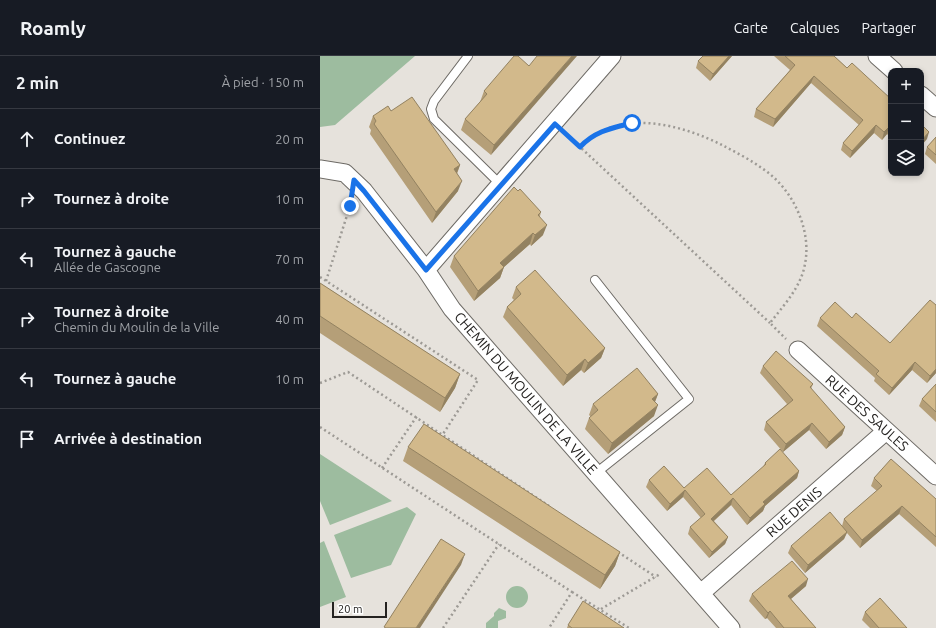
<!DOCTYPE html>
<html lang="fr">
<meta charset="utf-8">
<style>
body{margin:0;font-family:Ubuntu,sans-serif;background:#20242c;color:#f1f3f6}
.controls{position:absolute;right:12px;top:12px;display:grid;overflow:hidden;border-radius:8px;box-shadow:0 2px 6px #0003}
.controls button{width:36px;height:36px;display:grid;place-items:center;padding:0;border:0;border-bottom:1px solid #363941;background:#171b24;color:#f1f3f6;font:20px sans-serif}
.scale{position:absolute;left:12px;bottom:10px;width:55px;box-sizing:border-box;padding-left:4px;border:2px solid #242220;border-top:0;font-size:11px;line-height:14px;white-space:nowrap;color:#242220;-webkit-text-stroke:3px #fff;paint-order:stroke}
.stop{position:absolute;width:12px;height:12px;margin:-9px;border:3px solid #1a73e8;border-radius:50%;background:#fff}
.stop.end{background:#1a73e8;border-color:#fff;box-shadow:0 1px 4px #0008}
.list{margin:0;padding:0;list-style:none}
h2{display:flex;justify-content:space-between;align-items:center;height:52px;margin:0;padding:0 16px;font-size:17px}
h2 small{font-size:13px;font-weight:400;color:#9ea1a6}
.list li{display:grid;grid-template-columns:26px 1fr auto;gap:12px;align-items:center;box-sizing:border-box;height:60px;padding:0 16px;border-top:1px solid #363941}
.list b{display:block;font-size:15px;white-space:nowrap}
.list p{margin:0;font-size:13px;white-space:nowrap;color:#9ea1a6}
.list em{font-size:13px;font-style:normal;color:#9ea1a6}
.icon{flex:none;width:22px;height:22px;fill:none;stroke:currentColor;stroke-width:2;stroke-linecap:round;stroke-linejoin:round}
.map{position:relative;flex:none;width:616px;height:572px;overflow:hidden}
header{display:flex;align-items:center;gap:24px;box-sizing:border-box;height:56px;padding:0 20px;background:#171b24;border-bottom:1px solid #363941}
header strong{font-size:19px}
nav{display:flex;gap:22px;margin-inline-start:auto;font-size:14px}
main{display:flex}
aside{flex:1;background:#171b24}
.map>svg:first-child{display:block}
.green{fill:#9dbc9f}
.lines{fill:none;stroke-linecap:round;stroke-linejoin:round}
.service-casing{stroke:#6d6a65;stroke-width:10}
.minor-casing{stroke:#6d6a65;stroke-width:19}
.path{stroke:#9d9a95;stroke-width:2.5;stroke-dasharray:2 3;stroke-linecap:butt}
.service{stroke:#fff;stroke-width:8}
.minor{stroke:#fff;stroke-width:17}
.wall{fill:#b59f78}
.shaded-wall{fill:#938261}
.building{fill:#d2b98b;stroke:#938261}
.route{stroke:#1a73e8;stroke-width:5}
.labels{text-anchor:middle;stroke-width:3;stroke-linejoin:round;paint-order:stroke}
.street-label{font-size:14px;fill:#242220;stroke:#fff}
</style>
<header>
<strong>Roamly</strong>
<nav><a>Carte</a><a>Calques</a><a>Partager</a></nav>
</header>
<main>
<aside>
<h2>2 min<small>À pied · 150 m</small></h2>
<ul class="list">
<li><svg class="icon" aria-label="ahead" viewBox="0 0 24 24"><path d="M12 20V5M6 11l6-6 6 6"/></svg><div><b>Continuez</b></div><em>20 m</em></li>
<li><svg class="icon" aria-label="right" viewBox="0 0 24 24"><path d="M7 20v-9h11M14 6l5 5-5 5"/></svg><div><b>Tournez à droite</b></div><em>10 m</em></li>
<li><svg class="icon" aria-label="left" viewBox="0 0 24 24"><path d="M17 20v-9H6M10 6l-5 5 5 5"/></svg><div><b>Tournez à gauche</b><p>Allée de Gascogne</p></div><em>70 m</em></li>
<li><svg class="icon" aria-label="right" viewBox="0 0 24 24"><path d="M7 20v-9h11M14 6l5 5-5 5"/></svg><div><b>Tournez à droite</b><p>Chemin du Moulin de la Ville</p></div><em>40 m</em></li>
<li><svg class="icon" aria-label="left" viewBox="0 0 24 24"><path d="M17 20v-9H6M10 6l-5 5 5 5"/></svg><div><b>Tournez à gauche</b></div><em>10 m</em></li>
<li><svg class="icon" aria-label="arrive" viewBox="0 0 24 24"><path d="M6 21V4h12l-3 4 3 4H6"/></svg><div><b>Arrivée à destination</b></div></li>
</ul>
</aside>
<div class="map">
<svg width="616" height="572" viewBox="0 0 616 572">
<rect width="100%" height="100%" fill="#e6e2dc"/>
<path class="green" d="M 0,0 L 95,0 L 15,69 L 0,71 Z
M 0,398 L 72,445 L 10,469 L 0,445 Z
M 87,451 L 96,458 L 71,509 L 31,522 L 14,479 Z
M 4,485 L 26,541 L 0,551 L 0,487 Z
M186 541a11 11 0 1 1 22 0a11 11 0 1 1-22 0Z
M 179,552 L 186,555 L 186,562 L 178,565 L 178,572 L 166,572 L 166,567 L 174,560 L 174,557 Z"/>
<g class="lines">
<g class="service-casing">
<path id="service" d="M 148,0 L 114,45 L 111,53 L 114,63 L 181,129
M 275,224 L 369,343 L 276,417"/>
</g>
<g class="minor-casing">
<path id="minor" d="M 557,0 L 574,15
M 601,39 L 616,52
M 0,113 L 25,117 L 44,135 L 106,214 L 132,253 L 411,572
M 106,214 L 292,0
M 478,294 L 616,420
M 381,537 L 566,375"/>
</g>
<path class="path" d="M 247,79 L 450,267
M 260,91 C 298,51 361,68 404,90 C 417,97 431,104 443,113 C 472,132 492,173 485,208 C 481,231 464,249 450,267 L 466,283
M 0,221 L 158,324 L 123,378
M 6,225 L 31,147
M 0,327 L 28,316 L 229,450
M 0,371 L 252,536 L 229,572
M 62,412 L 97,360
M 298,496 L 336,521
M 252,536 L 309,572
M 281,553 L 340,518
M 123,572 L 179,488"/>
<use href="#service" class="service"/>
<use href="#minor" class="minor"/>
</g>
<path class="wall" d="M 412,0 L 390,25 L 376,12 L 378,5 Z
M 454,0 L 514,0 L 527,12 L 571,43 L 571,82 L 567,78 L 562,84 L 554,77 L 530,102 L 521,94 L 523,87 L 539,69 L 491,27 L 453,71 L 434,61 L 436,53 L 470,14 Z
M 209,10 L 171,99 L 141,74 L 145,63 L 160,46 L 164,35 Z
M 71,55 L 140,109 L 137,118 L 138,135 L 112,167 L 50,78 L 51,74 L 49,71 L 53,60 Z
M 616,81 L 616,108 L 605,98 L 607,91 Z
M 198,135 L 221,156 L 220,160 L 223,179 L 211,190 L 210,188 L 184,211 L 180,222 L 154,245 L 130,211 L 134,200 Z
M 0,227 L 140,318 L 135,332 L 120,356 L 0,277 Z
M 196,231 L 285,292 L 281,302 L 264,317 L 261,314 L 243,330 L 183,261 L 187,251 L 194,244 L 192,242 Z
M 616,249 L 616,317 L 607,327 L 592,314 L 569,339 L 554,325 L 555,322 L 497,270 L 500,262 L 532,262 L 570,287 Z
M 443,310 L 493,328 L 491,333 L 525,371 L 522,379 L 506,393 L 489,374 L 463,396 L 444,374 L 446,366 L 467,348 L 440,317 Z
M 616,328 L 616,366 L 599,350 L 602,343 Z
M 338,338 L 335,346 L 334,360 L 288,398 L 265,373 L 269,362 L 271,361 L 269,359 L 273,348 Z
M 88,391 L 300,496 L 295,510 L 280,533 L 83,405 Z
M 445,407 L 479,415 L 477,422 L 445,450 L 443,455 L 427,469 L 411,449 L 394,465 L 408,481 L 405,488 L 389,502 L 368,478 L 370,471 L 381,462 L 363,441 L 347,455 L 326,431 L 329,424 L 364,432 L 411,439 L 443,411 Z
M 554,422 L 616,443 L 616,491 L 579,458 L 540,492 L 527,477 L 524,483 L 485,517 L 468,497 L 471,490 L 522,470 L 524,463 L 557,435 L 551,430 Z
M 486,530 L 471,543 L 496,572 L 456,572 L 447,562 L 445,563 L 429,545 L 432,538 Z
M 545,556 L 587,572 L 550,572 L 542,564 Z
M 248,569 L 304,572 L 247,572 Z"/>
<path class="shaded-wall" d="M 252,0 L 257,0 L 171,99 L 174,89 Z
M 409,0 L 412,0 L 390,25 L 393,18 Z
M 494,20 L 491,27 L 453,71 L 455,63 Z
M 556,69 L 554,77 L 530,102 L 532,95 Z
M 569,71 L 567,78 L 562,84 L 564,76 Z
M 609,76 L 607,83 L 601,90 L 601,85 Z
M 140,109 L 136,119 L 134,113 Z
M 142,125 L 138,135 L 112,167 L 116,156 Z
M 227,169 L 223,179 L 211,190 L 215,179 Z
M 213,177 L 210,188 L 176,218 L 180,207 Z
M 184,211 L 180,222 L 154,245 L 158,235 Z
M 285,292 L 281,302 L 264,317 L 268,307 Z
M 265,303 L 261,314 L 243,330 L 247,319 Z
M 595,306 L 592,314 L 569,339 L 572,332 Z
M 616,313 L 616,317 L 607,327 L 610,320 Z
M 140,318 L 135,332 L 120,356 L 125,342 Z
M 338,338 L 334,348 L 332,343 Z
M 338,349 L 334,360 L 288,398 L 292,387 Z
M 492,367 L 489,374 L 463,396 L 466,388 Z
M 525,371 L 522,379 L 506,393 L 509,386 Z
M 479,415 L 477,422 L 445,450 L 443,455 L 427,469 L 430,462 L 443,446 Z
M 365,434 L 363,441 L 347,455 L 350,448 Z
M 413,442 L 411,449 L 389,469 L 391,463 Z
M 582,450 L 579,458 L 540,492 L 542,484 Z
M 527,476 L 524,483 L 485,517 L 488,509 Z
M 408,481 L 405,488 L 389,502 L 392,496 Z
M 300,496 L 295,510 L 280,533 L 285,519 Z
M 145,498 L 141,509 L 100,572 L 96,572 Z
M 488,523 L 486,530 L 466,547 L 468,540 Z
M 450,555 L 447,562 L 445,563 L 448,557 Z"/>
<path class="building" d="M 194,0 L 198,0 L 209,10 L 217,0 L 252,0 L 174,89 L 145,63 L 167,38 L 164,35 Z
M 383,0 L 409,0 L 393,18 L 378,5 Z
M 465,0 L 514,0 L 527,12 L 532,7 L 571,43 L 571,73 L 569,71 L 564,76 L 556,69 L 532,95 L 523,87 L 543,64 L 494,20 L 455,63 L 436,53 L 475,9 Z
M 92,41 L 140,109 L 134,113 L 142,125 L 116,156 L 54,68 L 56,65 L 53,60 L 68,50 L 71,55 Z
M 601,68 L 609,76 L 601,85 Z
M 616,81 L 616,99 L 607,91 Z
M 194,131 L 198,135 L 200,133 L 221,156 L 218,159 L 227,169 L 215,179 L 213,177 L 180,207 L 184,211 L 158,235 L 134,200 Z
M 215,214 L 285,292 L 268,307 L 265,303 L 247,319 L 187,251 L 201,238 L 196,231 Z
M 0,227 L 140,318 L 125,342 L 0,260 Z
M 610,244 L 616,249 L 616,313 L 610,320 L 595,306 L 572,332 L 556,318 L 559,315 L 500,262 L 515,246 L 532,262 L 536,257 L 570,287 Z
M 456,295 L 493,328 L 490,331 L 525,371 L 509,386 L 492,367 L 466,388 L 446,366 L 473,344 L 443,310 Z
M 317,312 L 338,338 L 332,343 L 338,349 L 292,387 L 269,362 L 278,354 L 273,348 Z
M 616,328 L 616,356 L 602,343 Z
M 104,368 L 300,496 L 285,519 L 88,391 Z
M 460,393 L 479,415 L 443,446 L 445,448 L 430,462 L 413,442 L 391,463 L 408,481 L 392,496 L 370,471 L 385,458 L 365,434 L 350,448 L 329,424 L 344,410 L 364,432 L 387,412 L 411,439 L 446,408 L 445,407 Z
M 571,403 L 616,443 L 616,481 L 582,450 L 542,484 L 524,463 L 562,430 L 554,422 Z
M 510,456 L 527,476 L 488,509 L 471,490 Z
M 121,483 L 145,498 L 96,572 L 66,572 L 64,571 Z
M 472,505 L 488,523 L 468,540 L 496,572 L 464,572 L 450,555 L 448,557 L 432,538 Z
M 560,542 L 587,572 L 559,572 L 545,556 Z
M 263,545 L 304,572 L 252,572 L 248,569 Z"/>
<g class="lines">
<path class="route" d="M 30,150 L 34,124 L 44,135 L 106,214 L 235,68 L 260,91 C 275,75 292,72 312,67"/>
</g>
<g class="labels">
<g class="street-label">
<text transform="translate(206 337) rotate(49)" y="5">CHEMIN DU MOULIN DE LA VILLE</text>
<text transform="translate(547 357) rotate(42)" y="5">RUE DES SAULES</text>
<text transform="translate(474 456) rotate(-41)" y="5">RUE DENIS</text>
</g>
</g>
</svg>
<div class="controls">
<button>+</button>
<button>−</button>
<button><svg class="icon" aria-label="layers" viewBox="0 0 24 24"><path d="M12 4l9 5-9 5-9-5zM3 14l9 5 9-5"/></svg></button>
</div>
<div class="scale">20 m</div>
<div class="stop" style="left:312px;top:67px"></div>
<div class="stop end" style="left:30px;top:150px"></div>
</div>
</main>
